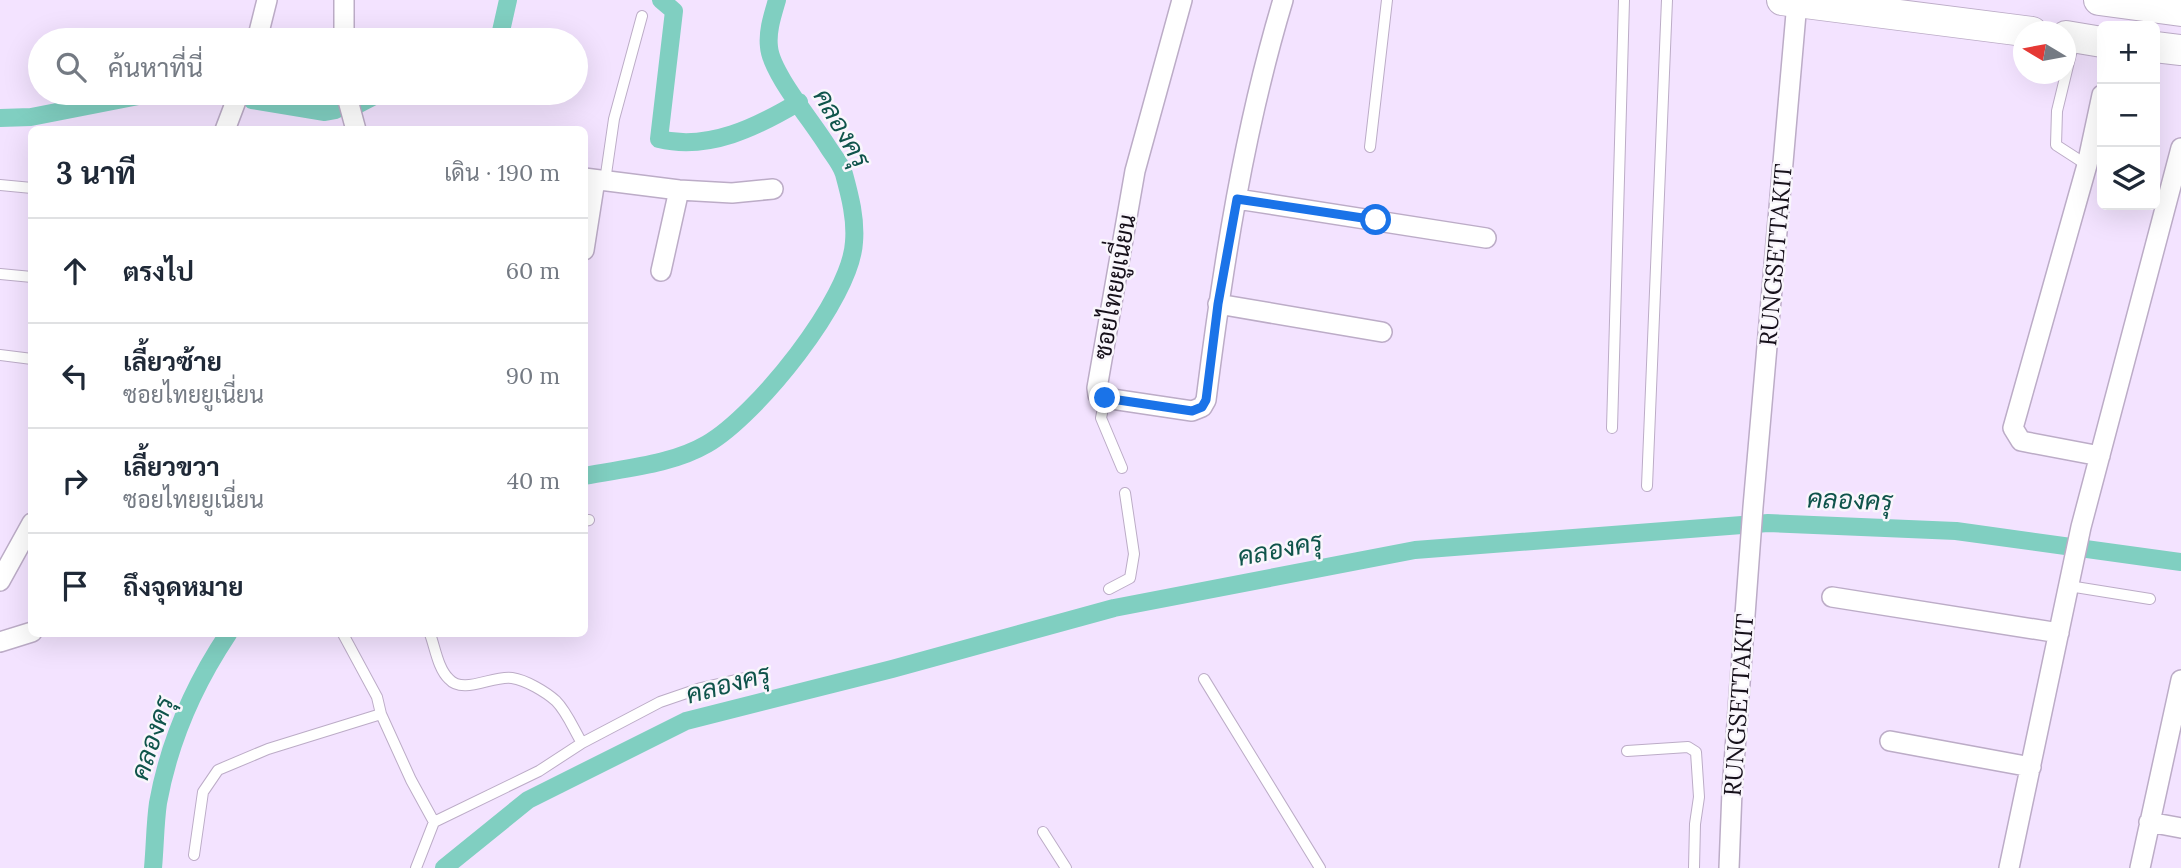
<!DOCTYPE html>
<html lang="th">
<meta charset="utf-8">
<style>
body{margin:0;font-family:Lora,Sarabun,serif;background:#f6f6f7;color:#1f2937}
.controls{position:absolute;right:21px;top:21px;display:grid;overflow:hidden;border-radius:10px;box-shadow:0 7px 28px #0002}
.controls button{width:63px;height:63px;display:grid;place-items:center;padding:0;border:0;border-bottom:2px solid #e0e1e3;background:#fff;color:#1f2937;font:35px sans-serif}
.compass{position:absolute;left:2013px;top:21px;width:63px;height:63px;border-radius:50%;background:#fff;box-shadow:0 7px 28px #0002;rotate:280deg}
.stop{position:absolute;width:21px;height:21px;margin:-16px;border:5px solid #1a73e8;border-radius:50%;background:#fff}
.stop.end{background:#1a73e8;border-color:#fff;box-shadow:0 2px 7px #0008}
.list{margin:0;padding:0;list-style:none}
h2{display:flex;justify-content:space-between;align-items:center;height:91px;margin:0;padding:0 28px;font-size:30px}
h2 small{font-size:23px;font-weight:400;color:#747a83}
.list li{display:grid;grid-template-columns:46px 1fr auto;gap:21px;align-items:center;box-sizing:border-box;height:105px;padding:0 28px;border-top:2px solid #e0e1e3}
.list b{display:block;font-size:26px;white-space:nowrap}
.list p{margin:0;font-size:23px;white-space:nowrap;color:#747a83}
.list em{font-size:23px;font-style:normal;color:#747a83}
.icon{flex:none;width:38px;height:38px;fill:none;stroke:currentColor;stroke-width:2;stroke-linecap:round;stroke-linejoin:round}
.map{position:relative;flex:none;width:2181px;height:868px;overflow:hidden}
.search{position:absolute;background:#fff;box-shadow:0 7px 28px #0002;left:28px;top:28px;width:560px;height:77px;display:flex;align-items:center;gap:18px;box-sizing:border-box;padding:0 24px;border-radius:38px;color:#747a83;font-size:26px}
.panel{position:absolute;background:#fff;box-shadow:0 7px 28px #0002;left:28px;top:126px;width:560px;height:511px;border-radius:10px}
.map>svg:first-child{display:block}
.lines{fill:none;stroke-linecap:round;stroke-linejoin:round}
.canal{stroke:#80cfc1;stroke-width:18}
.lane-casing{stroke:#bcacc7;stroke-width:12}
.street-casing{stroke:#bcacc7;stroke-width:22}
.primary-casing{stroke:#bcacc7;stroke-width:32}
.lane{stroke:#fff;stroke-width:10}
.street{stroke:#fff;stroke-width:19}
.primary{stroke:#fff;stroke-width:30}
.route{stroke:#1a73e8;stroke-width:9}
.labels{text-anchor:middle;stroke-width:5;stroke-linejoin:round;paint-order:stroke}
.street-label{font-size:24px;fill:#16101a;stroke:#f9f6fc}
.water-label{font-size:26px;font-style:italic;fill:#0f544b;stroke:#f9f6fc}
</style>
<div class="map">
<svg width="2181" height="868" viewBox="0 0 2181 868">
<rect width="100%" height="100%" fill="#f3e3ff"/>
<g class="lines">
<path class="canal" d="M 661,0 L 674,11 L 659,139 C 709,151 757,127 799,102
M 499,40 L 508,0
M 195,93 L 222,96
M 474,93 L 481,93
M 252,100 L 325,112 L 336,110
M 353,107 L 380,93
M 0,118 L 31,117 L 154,93
M 584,476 C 625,468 671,465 707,444 C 756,416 851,299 854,242 C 856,219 850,196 844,174 C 841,164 833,155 828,147 C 813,122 771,73 769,47 C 767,31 773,14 777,0
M 153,868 C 155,847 155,824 158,803 C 169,742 194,685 228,634
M 444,868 L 528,800 L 686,721 L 892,669 L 1114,608 L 1415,550 L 1768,523 L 1956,531 L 2181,562"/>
<g class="lane-casing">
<path id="lane" d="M 2074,41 L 2057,111 L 2056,145 L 2087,165
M 1370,147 L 1387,0
M 605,181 L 614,119 L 642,16
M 0,185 L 32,188
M 0,274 L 32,277
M 0,355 L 32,359
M 1105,398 L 1101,418 L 1122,468
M 1612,428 L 1624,0
M 1647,486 L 1667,0
M 584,521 L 589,520
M 2069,586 L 2150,599
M 1109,589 L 1130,578 L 1134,554 L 1125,493
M 343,634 L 377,697 L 381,714 L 411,780 L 434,822 L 416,868
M 430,634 C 435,647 438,669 449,679 C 463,695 493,675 512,678 C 526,680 546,692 556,701 C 567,712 574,730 582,743
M 1204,679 L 1320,868
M 1627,751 L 1688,747 L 1696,752 L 1699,797 L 1695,824 L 1694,868
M 434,822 L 539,771 L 582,743 L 660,702 L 701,688 L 753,676
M 1043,832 L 1066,868
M 194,855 L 203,792 L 218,770 L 268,749 L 381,714"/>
</g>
<g class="street-casing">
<path id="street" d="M 1182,0 L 1135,171 L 1097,388 L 1098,395 L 1105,398 L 1192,411 L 1202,407 L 1206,400 C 1223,265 1244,130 1283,0
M 257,40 L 267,0
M 344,40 L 344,0
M 346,93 L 356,130
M 225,130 L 239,93
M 584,178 L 679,190 L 732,193 L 773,189
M 1237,199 L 1486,238
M 584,250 L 595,180
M 661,271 L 679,190
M 1218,304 L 1382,332
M 2100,456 L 2021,441 L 2013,428 L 2087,165 L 2102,95
M 0,581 L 32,523
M 1832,597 L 2059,633
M 0,642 L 32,632
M 1890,741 L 2031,767
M 2149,822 L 2181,828
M 1729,868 L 1732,791 L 1753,507 L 1797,2
M 2009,868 L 2081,527 L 2181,148
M 2140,868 L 2181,680"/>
</g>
<g class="primary-casing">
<path id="primary" d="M 1782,0 L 2032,32
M 2099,0 L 2181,11
M 2066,36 L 2102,42
M 2155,47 L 2181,50"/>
</g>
<use href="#lane" class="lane"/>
<use href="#street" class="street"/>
<use href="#primary" class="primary"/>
</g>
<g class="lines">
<path class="route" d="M 1105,398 L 1192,411 L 1202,407 L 1206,400 L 1218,304 L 1237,199 L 1376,220"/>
</g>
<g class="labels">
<g class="street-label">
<text transform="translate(1776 255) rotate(-85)" y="8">RUNGSETTAKIT</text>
<text transform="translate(1115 287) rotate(-80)" y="8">ซอยไทยยูเนี่ยน</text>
<text transform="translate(1739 705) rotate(-86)" y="8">RUNGSETTAKIT</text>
</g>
<g class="water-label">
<text transform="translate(842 128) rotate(60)" y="9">คลองครุ</text>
<text transform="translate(1850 500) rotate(2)" y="9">คลองครุ</text>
<text transform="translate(1280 549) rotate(-11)" y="9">คลองครุ</text>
<text transform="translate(728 684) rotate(-15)" y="9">คลองครุ</text>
<text transform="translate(152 738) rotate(-72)" y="9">คลองครุ</text>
</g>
</g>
</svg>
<div class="controls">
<button>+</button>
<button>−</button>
<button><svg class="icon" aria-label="layers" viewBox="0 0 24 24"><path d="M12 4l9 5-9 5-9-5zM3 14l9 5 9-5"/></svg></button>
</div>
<svg class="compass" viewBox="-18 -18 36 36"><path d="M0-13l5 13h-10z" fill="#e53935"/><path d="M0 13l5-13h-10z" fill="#747a83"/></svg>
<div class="stop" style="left:1376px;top:220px"></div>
<div class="stop end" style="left:1105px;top:398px"></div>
<div class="search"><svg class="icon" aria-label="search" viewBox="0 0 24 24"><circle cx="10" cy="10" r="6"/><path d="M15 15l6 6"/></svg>ค้นหาที่นี่</div>
<section class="panel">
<h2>3 นาที<small>เดิน · 190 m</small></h2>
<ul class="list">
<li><svg class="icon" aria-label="ahead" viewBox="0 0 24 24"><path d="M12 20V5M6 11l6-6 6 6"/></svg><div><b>ตรงไป</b></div><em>60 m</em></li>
<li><svg class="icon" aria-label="left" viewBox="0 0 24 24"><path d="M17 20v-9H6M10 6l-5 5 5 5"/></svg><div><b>เลี้ยวซ้าย</b><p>ซอยไทยยูเนี่ยน</p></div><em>90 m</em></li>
<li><svg class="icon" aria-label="right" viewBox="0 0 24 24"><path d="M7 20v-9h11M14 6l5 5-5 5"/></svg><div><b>เลี้ยวขวา</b><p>ซอยไทยยูเนี่ยน</p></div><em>40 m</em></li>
<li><svg class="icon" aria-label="arrive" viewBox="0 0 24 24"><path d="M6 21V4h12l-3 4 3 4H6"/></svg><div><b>ถึงจุดหมาย</b></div></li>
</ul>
</section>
</div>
